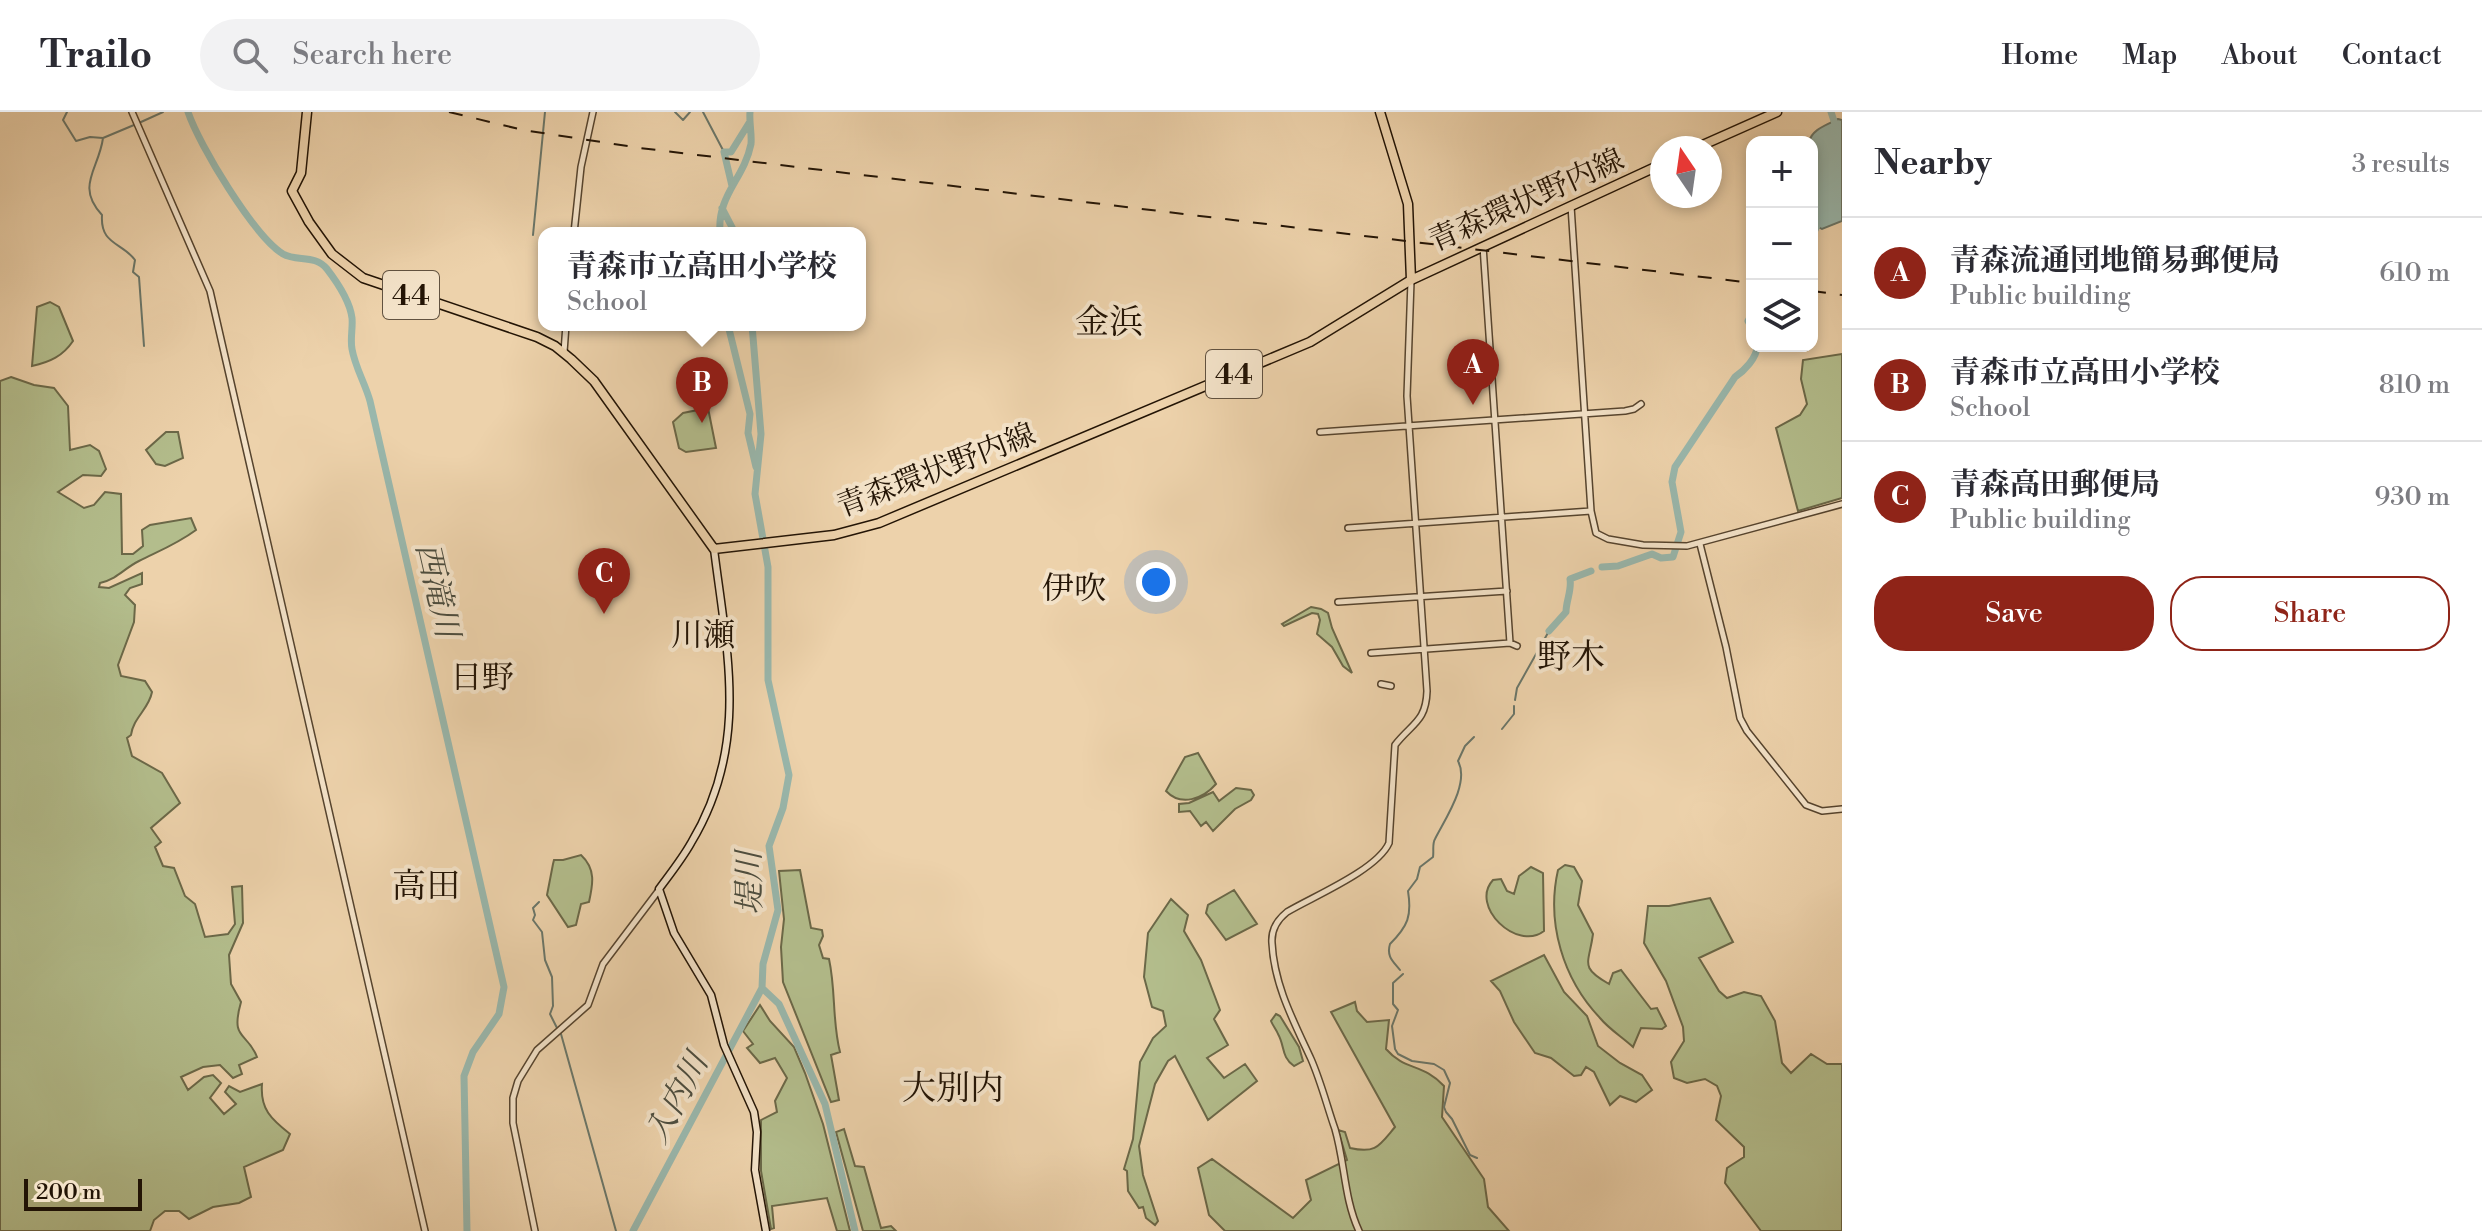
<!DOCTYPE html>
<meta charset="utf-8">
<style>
body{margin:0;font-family:"Libre Bodoni","Noto Serif JP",serif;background:#f2f2f3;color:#2b2b33}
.controls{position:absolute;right:24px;top:24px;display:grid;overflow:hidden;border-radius:16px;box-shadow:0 4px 12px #0003}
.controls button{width:72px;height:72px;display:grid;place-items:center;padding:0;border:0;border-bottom:2px solid #e1e1e2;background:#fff;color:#2b2b33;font:40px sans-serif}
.compass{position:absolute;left:1650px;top:24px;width:72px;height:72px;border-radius:50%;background:#fff;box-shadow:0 4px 12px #0003;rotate:347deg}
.scale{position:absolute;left:24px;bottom:20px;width:118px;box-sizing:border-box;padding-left:8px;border:4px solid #231405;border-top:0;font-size:22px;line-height:28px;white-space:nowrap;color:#231405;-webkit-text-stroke:6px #f3e2c8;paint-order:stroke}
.you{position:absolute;left:1156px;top:470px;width:28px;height:28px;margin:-20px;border:6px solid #fff;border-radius:50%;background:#1a73e8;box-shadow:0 0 0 12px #1a73e833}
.badge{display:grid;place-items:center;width:52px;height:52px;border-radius:50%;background:#8f2418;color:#fff;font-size:26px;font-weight:700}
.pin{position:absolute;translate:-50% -66px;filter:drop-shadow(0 2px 4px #0008)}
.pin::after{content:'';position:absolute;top:42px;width:28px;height:24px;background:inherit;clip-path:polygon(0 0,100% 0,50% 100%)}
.popup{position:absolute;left:538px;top:115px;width:328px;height:104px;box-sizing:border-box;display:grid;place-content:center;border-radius:16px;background:#fff;filter:drop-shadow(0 2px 6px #0005);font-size:26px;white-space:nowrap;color:#7c7c81}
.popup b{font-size:30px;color:#2b2b33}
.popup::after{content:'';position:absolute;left:50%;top:100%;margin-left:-16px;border:16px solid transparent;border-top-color:#fff}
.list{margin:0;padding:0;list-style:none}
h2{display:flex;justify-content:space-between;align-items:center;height:104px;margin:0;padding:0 32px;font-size:34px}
h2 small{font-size:26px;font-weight:400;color:#7c7c81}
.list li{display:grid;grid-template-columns:52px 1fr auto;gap:24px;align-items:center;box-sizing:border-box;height:112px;padding:0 32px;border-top:2px solid #e1e1e2}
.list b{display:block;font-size:30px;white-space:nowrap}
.list p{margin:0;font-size:26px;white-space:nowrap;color:#7c7c81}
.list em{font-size:26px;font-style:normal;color:#7c7c81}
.actions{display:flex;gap:16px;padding:24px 32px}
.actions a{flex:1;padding:18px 0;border:2px solid #8f2418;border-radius:32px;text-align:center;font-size:28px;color:#8f2418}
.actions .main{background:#8f2418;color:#fff}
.icon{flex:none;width:44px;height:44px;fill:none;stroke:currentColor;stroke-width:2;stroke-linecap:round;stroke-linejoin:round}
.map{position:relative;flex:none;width:1842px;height:1119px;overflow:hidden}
header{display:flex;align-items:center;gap:48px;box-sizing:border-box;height:112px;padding:0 40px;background:#fff;border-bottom:2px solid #e1e1e2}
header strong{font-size:38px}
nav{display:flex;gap:44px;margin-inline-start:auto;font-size:28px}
.search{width:560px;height:72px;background:#f2f2f3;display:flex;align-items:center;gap:20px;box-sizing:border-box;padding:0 28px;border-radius:44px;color:#7c7c81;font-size:30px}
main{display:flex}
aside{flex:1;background:#fff}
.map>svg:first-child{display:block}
.green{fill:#b3bd8c;stroke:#6b6848;stroke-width:2}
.water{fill:#99b7ac;stroke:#6a7669;stroke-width:2}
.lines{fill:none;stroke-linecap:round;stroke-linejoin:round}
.stream{stroke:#6a7669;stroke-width:2}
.river{stroke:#99b7ac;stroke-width:7}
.tertiary-casing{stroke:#56442e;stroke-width:8}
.secondary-casing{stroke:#231405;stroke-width:9}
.primary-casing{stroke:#231405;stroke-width:11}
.tertiary{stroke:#f3e2c8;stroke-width:5}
.secondary{stroke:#f3e2c8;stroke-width:6}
.primary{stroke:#edd2ab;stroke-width:8}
.rail{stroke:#231405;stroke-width:2;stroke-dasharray:14 14;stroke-linecap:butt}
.labels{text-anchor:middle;stroke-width:8;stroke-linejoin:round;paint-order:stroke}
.shield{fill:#f3e2c8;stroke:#615240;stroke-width:2}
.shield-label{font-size:28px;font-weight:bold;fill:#231405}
.street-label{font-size:30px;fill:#231405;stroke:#f3e2c8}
.neighbourhood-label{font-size:32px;fill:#231405;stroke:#f3e2c8}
.water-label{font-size:32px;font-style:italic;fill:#4c4d3f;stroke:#f3e2c8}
.quarter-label{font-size:34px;fill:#231405;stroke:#f3e2c8}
</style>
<header>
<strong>Trailo</strong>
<div class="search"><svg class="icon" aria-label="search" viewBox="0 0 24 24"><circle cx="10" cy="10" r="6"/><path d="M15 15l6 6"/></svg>Search here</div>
<nav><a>Home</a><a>Map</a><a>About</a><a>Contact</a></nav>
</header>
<main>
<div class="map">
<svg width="1842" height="1119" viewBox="0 0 1842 1119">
<rect width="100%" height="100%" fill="#edd2ab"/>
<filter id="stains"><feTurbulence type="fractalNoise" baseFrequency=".0025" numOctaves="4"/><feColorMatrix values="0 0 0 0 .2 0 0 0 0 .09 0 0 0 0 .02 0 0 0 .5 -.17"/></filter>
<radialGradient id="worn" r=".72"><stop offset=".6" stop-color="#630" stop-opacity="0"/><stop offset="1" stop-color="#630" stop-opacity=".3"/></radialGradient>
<path class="green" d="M 50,190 L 59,195 L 73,229 C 63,244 50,250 32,254 L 37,195 Z
M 1842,242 L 1842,386 L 1798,399 L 1776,316 L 1800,303 L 1807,292 L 1801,267 L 1803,248 Z
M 11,265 L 34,273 L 54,276 L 68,294 L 70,338 L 90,333 L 99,339 L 106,357 L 101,364 L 83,363 L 58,380 L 84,396 L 94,393 L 105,380 L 121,382 L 122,442 L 133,442 L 143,434 L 142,418 L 150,413 L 191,406 L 196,418 C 177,432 159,439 139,449 C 123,457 119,466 100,471 L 99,475 L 109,476 L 142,461 L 142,472 L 130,476 L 125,483 L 135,493 L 134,510 L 118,553 L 121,564 L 145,569 L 152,580 C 149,597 133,606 131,623 L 127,626 L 132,644 L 162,661 L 180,691 L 151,716 L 161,730 L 155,735 L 163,754 L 174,756 L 185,784 L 195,792 L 205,825 L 228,822 L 235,812 L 232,775 L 242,774 L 243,811 L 229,843 L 231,872 L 241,890 C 230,929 247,919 257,945 L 239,953 L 242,962 L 233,966 L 220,953 L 203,955 L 181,965 L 188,978 L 204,965 L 213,963 L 221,971 L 210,986 L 224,1002 L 236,992 L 225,980 L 229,974 L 240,980 L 262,972 C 260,997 271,1007 290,1022 L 283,1038 L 244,1055 L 251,1085 L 239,1091 L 213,1095 L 189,1107 L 179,1099 L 165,1099 L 154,1108 L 150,1119 L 0,1119 L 0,269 Z
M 708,296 L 716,336 L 686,340 L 679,336 L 673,310 L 683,301 Z
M 166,320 L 178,320 L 183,346 L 165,354 L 156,352 L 146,338 Z
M 1311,495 L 1321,497 L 1328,501 L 1332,516 L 1352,561 L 1343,554 L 1332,535 L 1317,522 L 1320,508 L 1318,502 L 1312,501 L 1284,514 L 1282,512 Z
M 1198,641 L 1216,672 C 1203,687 1181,695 1166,679 L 1185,645 Z
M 1236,676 L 1251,678 L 1254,683 L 1251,688 L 1235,697 L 1213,719 L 1206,710 L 1201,714 L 1190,699 L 1179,700 L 1179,692 L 1189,691 L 1213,680 L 1219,689 Z
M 581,743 C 596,757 593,772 589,790 L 581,792 L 576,813 L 568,815 L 547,783 L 553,752 L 554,748 L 563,748 Z
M 1565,753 L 1574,755 L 1582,769 L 1578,793 L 1593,822 C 1589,852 1579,855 1609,872 L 1613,861 L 1621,858 L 1651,897 L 1657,896 L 1666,914 L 1662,917 L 1641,916 L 1633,935 C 1622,925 1609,917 1600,906 C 1563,867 1546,811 1558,758 Z
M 1531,755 L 1543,761 L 1544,819 C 1517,840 1469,794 1493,768 L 1501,767 L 1507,779 L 1514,782 L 1519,764 Z
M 800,758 L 811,816 L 822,818 L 823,824 L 819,833 L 823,846 L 829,847 C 836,879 832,909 840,940 L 831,943 L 839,988 L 831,990 L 783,870 L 781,835 L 784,807 L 779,759 Z
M 1234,778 L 1257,812 L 1226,828 L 1206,801 L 1208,793 Z
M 1710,786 L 1733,830 L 1699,846 L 1719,879 L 1727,886 L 1744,880 L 1761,884 L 1775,909 L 1782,951 L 1791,961 L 1811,942 L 1827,952 L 1842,952 L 1842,1119 L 1761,1119 L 1725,1071 L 1727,1056 L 1744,1045 L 1744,1035 L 1716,1008 L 1721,984 L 1717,974 L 1705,967 L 1687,971 L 1674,966 L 1671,950 L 1684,929 L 1683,915 L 1666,869 L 1644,831 L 1648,794 L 1669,794 Z
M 1171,787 L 1188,803 L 1184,819 L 1201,848 L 1220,898 L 1214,907 L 1228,933 L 1207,946 L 1224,966 L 1245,952 L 1257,969 L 1208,1008 L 1175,944 L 1168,949 L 1155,972 L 1139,1034 L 1143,1063 L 1158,1109 L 1155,1113 L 1146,1106 L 1143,1095 L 1139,1096 L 1128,1079 L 1127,1059 L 1124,1057 L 1133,1027 L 1140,950 L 1153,926 L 1166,914 L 1163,899 L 1152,895 L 1144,865 L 1148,821 Z
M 1544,843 L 1564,880 L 1587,904 L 1598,934 L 1620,951 L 1642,963 L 1652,978 L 1636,990 L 1620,984 L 1610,993 L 1594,960 L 1586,955 L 1581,963 L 1574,964 L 1551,946 L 1535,941 L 1514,910 L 1500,879 L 1491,869 Z
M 1355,890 L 1357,899 L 1367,910 L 1389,908 L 1386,937 C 1405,959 1423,951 1444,974 L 1442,1005 L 1484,1067 L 1488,1095 L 1509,1119 L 1225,1119 L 1209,1103 L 1198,1056 L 1212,1047 L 1293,1106 L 1311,1088 L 1306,1068 L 1347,1048 L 1338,1018 L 1345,1020 L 1350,1036 C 1376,1042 1379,1034 1395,1015 L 1331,900 Z
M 760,893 L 770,909 L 794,935 L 805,961 L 823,1012 L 850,1119 L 837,1119 L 827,1086 L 772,1094 L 774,1116 L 771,1117 L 761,1059 L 761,1008 L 777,1000 L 775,989 L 787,966 L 775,946 L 760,951 L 747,936 L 753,932 L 743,919 Z
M 1276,902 L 1280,904 L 1299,935 L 1303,949 L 1294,954 C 1281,945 1285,934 1278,922 C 1276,917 1273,914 1271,909 Z
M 844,1017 L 855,1054 L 864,1055 L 881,1116 L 891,1114 L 896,1119 L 863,1119 L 836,1020 Z"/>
<path class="water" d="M 1838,7 L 1842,8 L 1842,109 L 1822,117 L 1815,113 L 1814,109 L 1812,30 L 1809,30 C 1812,17 1827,13 1838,7 Z"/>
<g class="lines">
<path class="stream" d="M 67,0 L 63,8 L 76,29 L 90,25 L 103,26 C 99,57 75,74 102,103 C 100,133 122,130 135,148 L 133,160 L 139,165 L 144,234
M 675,0 L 683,8 L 690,0
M 703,0 L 724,40
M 141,10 L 163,0
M 103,26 L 134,13
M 533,123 L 545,0
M 1515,588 L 1517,576 L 1549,519
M 1502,617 L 1514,602 L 1514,594
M 539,790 L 533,796 L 535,803 L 533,808 L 542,820 L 545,848 L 552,865 L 553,894 L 550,902 L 557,916
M 1400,858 C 1394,850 1386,845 1390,832 C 1408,814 1412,804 1408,779 L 1417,767 L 1420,755 L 1433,745 C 1434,739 1432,732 1435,727 C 1445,707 1470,671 1458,649 L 1465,634 L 1474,625
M 1403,862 L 1393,871 L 1393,892 L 1398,898 L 1392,914 L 1395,937 L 1398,942 L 1412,949 L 1434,952 L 1444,958 L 1450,971 L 1444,995 L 1446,1000 L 1452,1007 L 1470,1043 L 1477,1046
M 561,922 L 616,1119"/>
<path class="river" d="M 188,0 C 199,33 254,124 283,142 C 297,150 315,142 327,157 C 337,170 350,190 352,206 C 353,216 350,227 352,237 C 355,255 365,271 370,289 L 504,875 L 499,902 L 473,940 L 464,964 L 467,1119
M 1831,0 L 1837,18
M 732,74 L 724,40 L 731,40 L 749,11
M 722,96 L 735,121
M 720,121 C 717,83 744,67 751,32 C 752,22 749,10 750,0
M 1812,124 L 1820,108
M 1752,202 L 1748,209 L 1752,216
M 728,213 L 750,302 L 748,321 L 756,355
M 752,213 L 761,322 L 755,382 L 768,455 L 768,568 L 789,663 L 783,696 L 769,734 L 778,798 L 763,852 L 762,876 L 779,892 L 825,992 L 855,1119
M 1602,455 L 1618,454 L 1652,442 L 1661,446 L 1673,445 L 1681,420 L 1672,370 L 1675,355 L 1735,265 C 1744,259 1757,246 1757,234
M 1549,519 L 1566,500 C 1566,489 1572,478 1570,467 L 1591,459
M 633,1119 L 762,876"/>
<g class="tertiary-casing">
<path id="tertiary" d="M 132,0 L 210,179 L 425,1119
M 1571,94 L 1591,399 L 1596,421 L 1608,427 L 1643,433 L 1687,434 L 1842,392
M 574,121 L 581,55 L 593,0
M 1483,134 L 1510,531 L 1517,534
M 564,240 L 566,213
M 1320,320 L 1625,299 L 1634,297 L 1641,292
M 1348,416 L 1591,399
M 1700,432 L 1726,535 L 1740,606 L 1747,619 L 1806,693 L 1822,699 L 1842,697
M 1338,490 L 1507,479
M 1371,541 L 1510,531
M 1381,572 L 1391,574
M 535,1119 L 513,1011 L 513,986 L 518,969 L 537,938 L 588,893 L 603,852 L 659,778
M 1359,1119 C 1344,1087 1345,1051 1335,1017 C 1327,994 1321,970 1311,947 C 1294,910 1274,873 1272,831 C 1271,818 1277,808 1287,800 C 1314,784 1377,758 1389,731 L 1395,633 C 1412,611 1426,610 1427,579 L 1407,284 L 1411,169"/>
</g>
<g class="secondary-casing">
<path id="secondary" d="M 714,437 C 727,542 750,633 691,731 C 682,747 670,762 659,777 L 674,821 L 711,883 L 724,933 L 754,1000 L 757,1020 L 755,1058 L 766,1119"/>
</g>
<g class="primary-casing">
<path id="primary" d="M 307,0 L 301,61 L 292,79 L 309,110 L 332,142 L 363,166 L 537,225 L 555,234 L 571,247 L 594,269 L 714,437 L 834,423 L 879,411 L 1310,230 L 1411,168 L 1662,52
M 1380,0 L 1408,92 L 1411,168
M 1696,36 L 1777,0"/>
</g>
<use href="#tertiary" class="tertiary"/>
<use href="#secondary" class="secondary"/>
<use href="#primary" class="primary"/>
<path class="rail" d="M 449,0 L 523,18 L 640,36 L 1752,171
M 1812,179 L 1842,183"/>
</g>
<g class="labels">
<g class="shield">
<rect x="383" y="159" width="56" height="48" rx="6"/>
<rect x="1206" y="238" width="56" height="48" rx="6"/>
</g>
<g class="shield-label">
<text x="411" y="193">44</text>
<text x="1234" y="272">44</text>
</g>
<g class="street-label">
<text transform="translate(1526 88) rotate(-24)" y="10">青森環状野内線</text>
<text transform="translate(936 358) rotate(-21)" y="10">青森環状野内線</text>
</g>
<g class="neighbourhood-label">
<text x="1074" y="487">伊吹</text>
<text x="703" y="534">川瀬</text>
<text x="482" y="576">日野</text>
</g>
<g class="water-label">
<text transform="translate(438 478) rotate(77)" y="11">西滝川</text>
<text transform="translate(749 771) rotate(-91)" y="11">堤川</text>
<text transform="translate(676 986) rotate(-62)" y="11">入内川</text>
</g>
<g class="quarter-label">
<text x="1109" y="221">金浜</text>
<text x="1571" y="556">野木</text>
<text x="426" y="785">高田</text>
<text x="953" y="987">大別内</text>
</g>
</g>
<rect width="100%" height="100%" filter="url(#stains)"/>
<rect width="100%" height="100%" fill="url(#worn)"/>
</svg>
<div class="controls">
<button>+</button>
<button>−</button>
<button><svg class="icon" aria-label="layers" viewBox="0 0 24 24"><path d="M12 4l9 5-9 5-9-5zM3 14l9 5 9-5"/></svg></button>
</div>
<svg class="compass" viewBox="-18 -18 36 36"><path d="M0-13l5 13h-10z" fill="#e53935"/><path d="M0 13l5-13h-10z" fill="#7c7c81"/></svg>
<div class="scale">200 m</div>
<div class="you"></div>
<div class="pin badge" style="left:1473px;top:293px">A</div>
<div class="pin badge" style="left:702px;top:311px">B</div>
<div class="popup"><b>青森市立高田小学校</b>School</div>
<div class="pin badge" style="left:604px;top:502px">C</div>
</div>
<aside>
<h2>Nearby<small>3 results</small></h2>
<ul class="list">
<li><span class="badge">A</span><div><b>青森流通団地簡易郵便局</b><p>Public building</p></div><em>610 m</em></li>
<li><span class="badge">B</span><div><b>青森市立高田小学校</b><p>School</p></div><em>810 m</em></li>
<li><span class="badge">C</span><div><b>青森高田郵便局</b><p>Public building</p></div><em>930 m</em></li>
</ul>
<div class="actions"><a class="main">Save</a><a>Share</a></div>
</aside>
</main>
